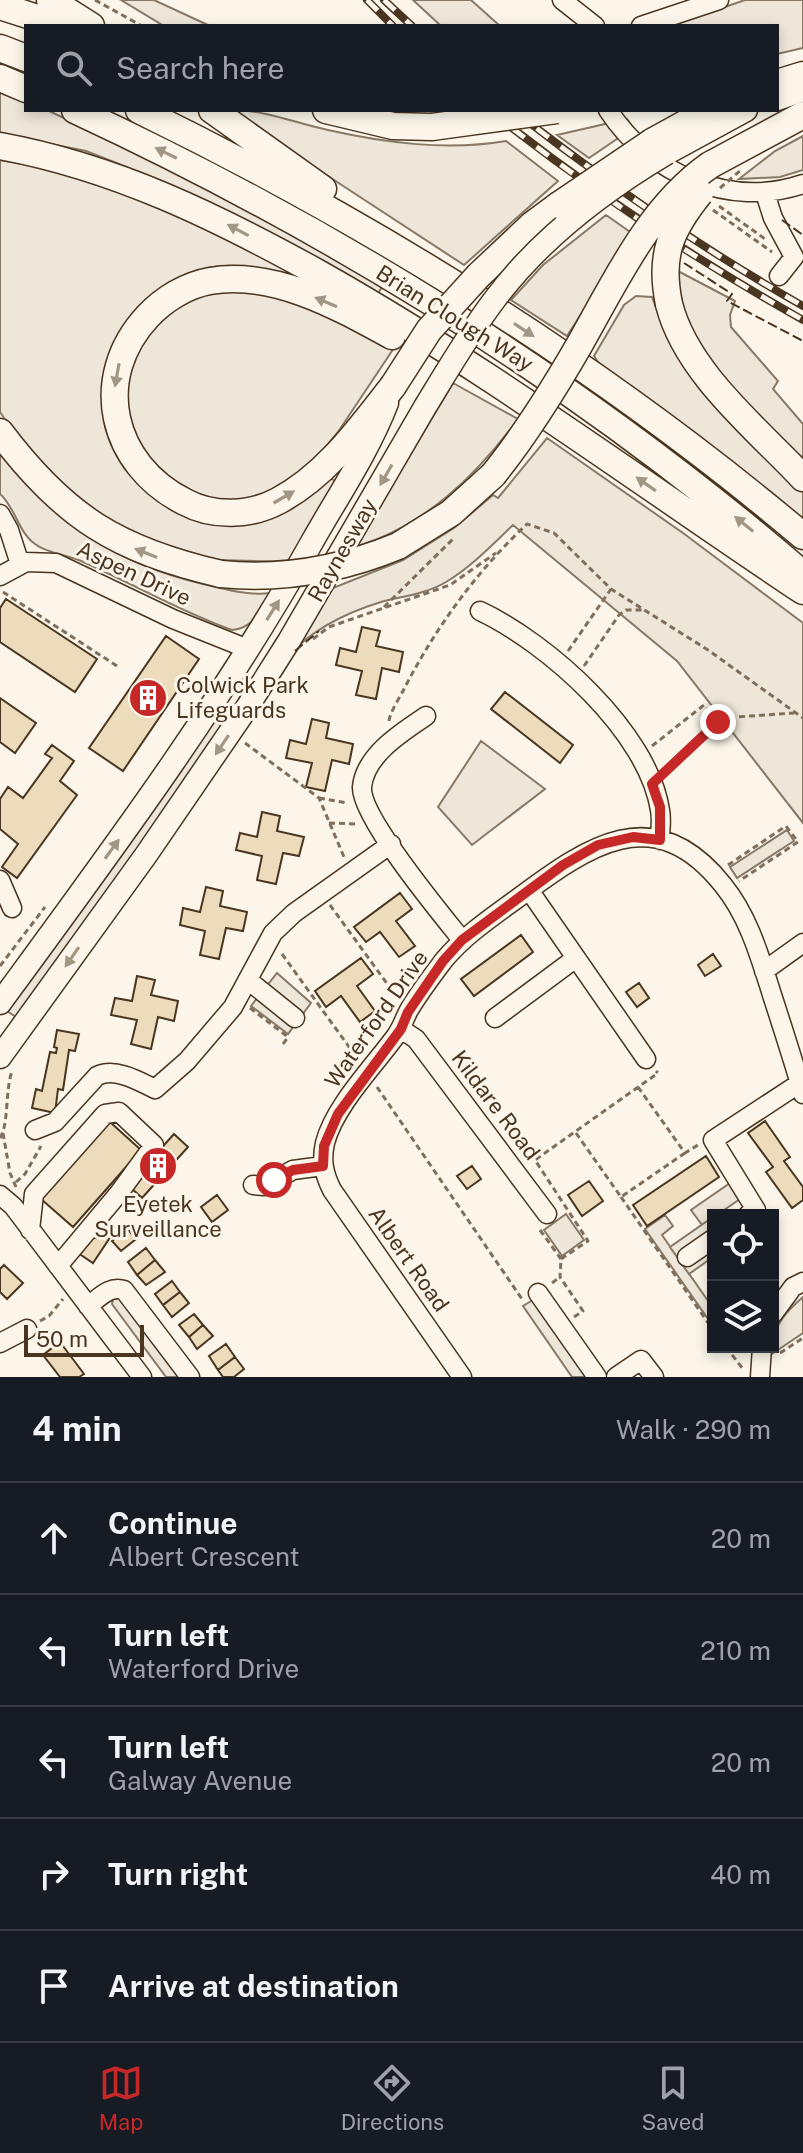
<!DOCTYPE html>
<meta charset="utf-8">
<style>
body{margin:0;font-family:"Public Sans",sans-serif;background:#20242c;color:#f1f3f6}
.controls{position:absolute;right:24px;bottom:24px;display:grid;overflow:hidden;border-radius:0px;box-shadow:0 4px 12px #0003}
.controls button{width:72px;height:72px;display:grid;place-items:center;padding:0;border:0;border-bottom:2px solid #363941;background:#171b24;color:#f1f3f6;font:40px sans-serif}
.scale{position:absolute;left:24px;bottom:20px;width:120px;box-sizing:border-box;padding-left:8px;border:4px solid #4a3520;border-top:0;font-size:22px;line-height:28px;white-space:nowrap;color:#4a3520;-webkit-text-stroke:6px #fbf6e9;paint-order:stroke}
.stop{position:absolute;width:24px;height:24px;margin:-18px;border:6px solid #c62828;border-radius:50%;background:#fff}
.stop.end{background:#c62828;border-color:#fff;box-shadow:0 2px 8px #0008}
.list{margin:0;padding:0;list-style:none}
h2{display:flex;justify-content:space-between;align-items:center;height:104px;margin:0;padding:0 32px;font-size:34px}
h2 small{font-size:26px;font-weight:400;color:#9ea1a6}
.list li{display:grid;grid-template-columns:52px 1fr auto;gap:24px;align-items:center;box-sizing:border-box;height:112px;padding:0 32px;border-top:2px solid #363941}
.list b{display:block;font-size:30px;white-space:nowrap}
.list p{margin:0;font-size:26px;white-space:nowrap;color:#9ea1a6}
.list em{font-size:26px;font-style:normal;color:#9ea1a6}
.icon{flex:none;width:44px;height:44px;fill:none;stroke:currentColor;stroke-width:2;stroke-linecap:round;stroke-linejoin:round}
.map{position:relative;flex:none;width:803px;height:1377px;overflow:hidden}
.search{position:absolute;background:#171b24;box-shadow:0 4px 12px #0003;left:24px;right:24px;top:24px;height:88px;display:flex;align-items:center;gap:20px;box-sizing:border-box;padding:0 28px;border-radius:0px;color:#9ea1a6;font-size:30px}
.sheet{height:664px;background:#171b24}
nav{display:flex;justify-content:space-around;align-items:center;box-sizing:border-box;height:112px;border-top:2px solid #363941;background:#171b24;font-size:22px;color:#9ea1a6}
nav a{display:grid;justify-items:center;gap:4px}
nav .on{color:#c62828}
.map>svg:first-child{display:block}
.green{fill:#ede6d9;stroke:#887966;stroke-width:2}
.parking{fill:#ede7d9;stroke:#887966;stroke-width:2}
.building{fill:#ecdcbc;stroke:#4a3520;stroke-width:2}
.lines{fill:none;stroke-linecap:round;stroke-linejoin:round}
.minor-casing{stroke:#4a3520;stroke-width:21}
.major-casing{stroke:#4a3520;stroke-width:25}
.highway-casing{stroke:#4a3520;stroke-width:29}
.path{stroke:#7f6f5c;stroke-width:3;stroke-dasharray:6 4;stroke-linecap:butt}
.minor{stroke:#fbf6e9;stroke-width:18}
.major{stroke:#fbf6e9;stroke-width:22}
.highway{stroke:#fbf6e9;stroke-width:26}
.rail-casing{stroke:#4a3520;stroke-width:8}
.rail{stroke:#fbf6e9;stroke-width:5;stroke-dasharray:15;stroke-linecap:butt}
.major-bridge-casing{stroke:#4a3520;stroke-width:25;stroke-linecap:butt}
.highway-bridge-casing{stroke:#4a3520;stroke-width:29;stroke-linecap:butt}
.path-bridge{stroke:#7f6f5c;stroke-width:3;stroke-dasharray:6 4;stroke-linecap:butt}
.major-bridge{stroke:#fbf6e9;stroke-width:22}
.highway-bridge{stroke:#fbf6e9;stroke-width:26}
.fence{stroke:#4a3520;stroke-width:2;stroke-dasharray:10 4;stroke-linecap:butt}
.oneway{fill:#a29684}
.route{stroke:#c62828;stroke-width:10}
.labels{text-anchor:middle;stroke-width:6;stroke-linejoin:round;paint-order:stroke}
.street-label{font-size:22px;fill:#4a3520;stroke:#fbf6e9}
.poi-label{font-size:22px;fill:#4a3520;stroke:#fbf6e9;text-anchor:start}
</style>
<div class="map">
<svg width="803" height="1377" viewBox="0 0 803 1377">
<rect width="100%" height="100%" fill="#fbf6e9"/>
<path class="green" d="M 121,0 L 154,0 L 210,26 L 164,26 Z
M 413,0 L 471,0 L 500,26 L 441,26 Z
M 745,0 L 803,0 L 803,48 L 777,54 L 777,26 L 670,26 Z
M 0,89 L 26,101 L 26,110 L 47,110 L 189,176 L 384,284 L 377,295 L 162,181 L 86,151 L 0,134 Z
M 232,110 C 266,110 295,123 328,130 C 386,143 447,151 506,141 L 558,181 L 464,265 L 305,161 Z
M 627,119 L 633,128 L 589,158 L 557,135 Z
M 803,136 L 803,170 L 780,177 L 739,179 L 775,151 Z
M 0,160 C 20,164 41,166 61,172 C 142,195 216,231 289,271 L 286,275 C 256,267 222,260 192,273 C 176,280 139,315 123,329 L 129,471 L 158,499 L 192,518 L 330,478 L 337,482 L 289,562 L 215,560 L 143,538 L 89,508 L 54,482 L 6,421 L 0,412 Z
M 606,215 L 633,234 L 567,336 L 511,300 L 543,265 Z
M 676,270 L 735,301 L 730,315 L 731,327 L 778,381 L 773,389 L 803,424 L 803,459 C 761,418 701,364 681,307 C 677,296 678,282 676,270 Z
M 238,288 L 284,296 L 394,348 L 338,432 L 316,459 L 294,477 L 262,496 L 232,503 L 187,492 L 163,476 L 138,445 L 127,408 L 127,377 L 139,340 L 184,299 Z
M 636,296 L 652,297 L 667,337 L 680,360 L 803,491 L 803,523 L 598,362 L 594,356 L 624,305 Z
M 453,383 L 518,419 C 475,477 425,526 355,547 Z
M 547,438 L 683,533 L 803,623 L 803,823 L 677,661 L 513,525 C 492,545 471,567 446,582 C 426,594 403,596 381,602 C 345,613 311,630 286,658 L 333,588 L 403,560 L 454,528 L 493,495 L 498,498 Z
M 0,453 C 60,525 111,562 203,584 C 223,589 249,596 270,593 C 260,611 254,628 232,630 C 179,611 132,583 81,561 C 67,555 46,553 35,544 C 18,532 15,507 0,494 Z
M 212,720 L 224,727 L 183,788 L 16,1017 L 4,1009 Z
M 481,741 L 545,789 L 472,845 L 438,807 Z
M 787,830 L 794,841 L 737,878 L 730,867 Z
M 733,1181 L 743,1197 L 702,1225 L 691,1210 Z
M 566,1214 L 584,1240 L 562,1256 L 544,1230 Z
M 665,1215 L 673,1226 L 662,1235 L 713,1308 L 713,1326 L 645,1229 Z
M 803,1297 L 803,1333 L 766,1358 L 769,1347 L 773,1347 C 773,1325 787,1311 803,1297 Z
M 124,1298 L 181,1377 L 166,1377 L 112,1304 L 113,1299 Z"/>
<path class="parking" d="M 277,973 L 311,1003 L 288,1034 L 251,1006 Z
M 713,1217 L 713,1257 L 689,1274 L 670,1247 Z
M 536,1298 L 590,1377 L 572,1377 L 523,1306 Z"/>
<path class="building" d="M 6,599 L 97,659 L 75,692 L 0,642 L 0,608 Z
M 362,627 L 380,631 L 376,646 L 403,652 L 399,672 L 382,668 L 376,699 L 356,695 L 362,671 L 336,665 L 340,648 L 356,652 Z
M 166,636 L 199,659 L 123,771 L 89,748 Z
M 505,692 L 573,745 L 560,763 L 491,709 Z
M 0,698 L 36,723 L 15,753 L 0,742 Z
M 312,719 L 329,723 L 326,738 L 353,744 L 349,764 L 332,760 L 325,791 L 306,787 L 312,763 L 286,758 L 290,740 L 306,744 Z
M 52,745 L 74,761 L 60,781 L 77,795 L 17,878 L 2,867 L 18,844 L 0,829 L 0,799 L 8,787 L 23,798 L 52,758 L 45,754 Z
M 262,812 L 280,816 L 277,831 L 304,837 L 299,856 L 283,853 L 276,884 L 257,880 L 262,856 L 236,850 L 240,833 L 257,837 Z
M 206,887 L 223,891 L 220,906 L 247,912 L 243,931 L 226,928 L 219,959 L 200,955 L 205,931 L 180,925 L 183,908 L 200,912 Z
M 400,893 L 412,909 L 396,921 L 415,946 L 399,957 L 380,932 L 366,942 L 354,927 Z
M 521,935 L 533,952 L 474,996 L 461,979 Z
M 713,954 L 721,966 L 705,976 L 698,965 Z
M 361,958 L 373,974 L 357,986 L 375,1011 L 360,1022 L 341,996 L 326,1007 L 315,991 Z
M 137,976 L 155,980 L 151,995 L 178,1001 L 174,1021 L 158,1017 L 151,1049 L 131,1044 L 137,1020 L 111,1015 L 115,998 L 132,1001 Z
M 639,983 L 649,998 L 637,1007 L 626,992 Z
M 57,1030 L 79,1034 L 75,1051 L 69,1050 L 63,1090 L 58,1089 L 55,1113 L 32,1108 L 36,1089 L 42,1091 L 50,1052 L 56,1053 L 57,1048 L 54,1047 Z
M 765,1121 L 790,1157 L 784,1161 L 803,1187 L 803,1200 L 792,1208 L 766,1172 L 773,1167 L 748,1133 Z
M 110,1122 L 141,1150 L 73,1227 L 41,1199 Z
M 174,1134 L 188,1147 L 142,1198 L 128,1185 Z
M 706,1156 L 719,1177 L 647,1226 L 633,1205 Z
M 472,1166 L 481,1179 L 467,1189 L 457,1176 Z
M 589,1181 L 603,1201 L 582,1216 L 568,1195 Z
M 217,1195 L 228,1210 L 212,1222 L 201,1207 Z
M 127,1228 L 136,1239 L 121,1251 L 112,1241 Z
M 102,1229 L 111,1236 L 93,1263 L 78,1253 L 90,1234 L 96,1238 Z
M 146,1248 L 155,1260 L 137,1275 L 128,1262 Z
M 155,1260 L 165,1272 L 146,1285 L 137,1275 Z
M 4,1265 L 23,1283 L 7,1299 L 0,1292 L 0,1269 Z
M 172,1281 L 180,1292 L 163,1305 L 155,1294 Z
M 180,1292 L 189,1303 L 172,1317 L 163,1305 Z
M 194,1314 L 203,1325 L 189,1337 L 179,1325 Z
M 203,1325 L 213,1336 L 197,1349 L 189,1337 Z
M 60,1342 L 84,1374 L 79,1377 L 60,1377 L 43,1355 Z
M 226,1344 L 235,1357 L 218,1370 L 209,1356 Z
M 235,1357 L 244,1369 L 234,1377 L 223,1377 L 218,1370 Z"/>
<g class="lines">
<g class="minor-casing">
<path id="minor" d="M 562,0 L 595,26
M 641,26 L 719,0
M 608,110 C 650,174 729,209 803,184
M 765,193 L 773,218 L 794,257 L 779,276
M 0,514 L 9,530 L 20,564
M 0,576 L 26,562 L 56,563 L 173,619 L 248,649
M 480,611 C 548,643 648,732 660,810 C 662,820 660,830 660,840
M 426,716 C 402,732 365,755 362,787 C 360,816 441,914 462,940
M 0,880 L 12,908
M 529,890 L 646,1059
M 764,971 L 803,943
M 249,981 L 295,1018
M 495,1018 L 576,958
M 401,1029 L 416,1039 L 547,1214
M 35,1130 L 55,1122 L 97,1076 C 115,1067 139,1081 155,1089 L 187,1061 L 233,1007 L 273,933 L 294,913 L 391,844
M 253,1185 L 264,1186 L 293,1170 L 323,1166
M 0,1195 L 13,1206 L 142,1377
M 748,1215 L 756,1210 L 713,1140 L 800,1083
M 30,1230 L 34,1194 L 105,1114 L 119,1112 L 154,1145 L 119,1193 L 58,1266
M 687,1257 L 713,1239
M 538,1293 L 597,1377
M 88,1306 C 99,1298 110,1285 124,1290 L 190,1377
M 773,1314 L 793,1287 L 803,1282
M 0,1343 L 27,1329
M 462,1377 L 332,1190 C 324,1174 321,1161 325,1143 C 334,1107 373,1067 395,1037 C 402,1028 404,1019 409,1010 C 419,993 432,976 444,960 C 465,935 492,917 518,898 C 587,847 654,798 723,885 C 750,918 761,961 774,1001 C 784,1032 794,1063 803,1094
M 616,1377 L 641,1360 L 654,1377
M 760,1377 L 762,1347"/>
</g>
<g class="major-casing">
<path id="major" d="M 777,99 L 803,90
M 667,153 L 746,110
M 0,1003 C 110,853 221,704 312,542 C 338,496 368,452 387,403
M 0,1057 L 146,855 L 248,706 L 289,641 L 425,407"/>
</g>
<g class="highway-casing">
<path id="highway" d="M 50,0 L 91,26
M 0,6 L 62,26
M 0,48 L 26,58
M 0,78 L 26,89
M 777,83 L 803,75
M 75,110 C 337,232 579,382 798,570
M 139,110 C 376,226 601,366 803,536
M 212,110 L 323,189
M 326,110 L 393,126 L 432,127
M 652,142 L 710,110
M 0,146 C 115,167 217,217 318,273 C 487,368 642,484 803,591
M 710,165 L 803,115
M 479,275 L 532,225 L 559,205
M 669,304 C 686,372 756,428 803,478
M 392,336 C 339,307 274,270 210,281 C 187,285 164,299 148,316 C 90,378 111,465 185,502 C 213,517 250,516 278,501 C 326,476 360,428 393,386
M 0,432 C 64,517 117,550 221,574
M 398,546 L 451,513 L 493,475"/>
</g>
<path class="path" d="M 95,0 L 142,26
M 719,206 L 765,239
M 713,210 L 772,252
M 3,592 L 117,666
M 384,607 L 455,537
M 313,639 L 329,627 L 450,585 L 496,553
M 568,651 L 611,589
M 584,666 L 619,615 L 626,610 L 644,610
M 389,721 C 390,712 399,699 404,689 C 436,627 476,572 527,524 L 554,533 L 611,589 L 708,650 L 803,718
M 245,743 L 319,798 L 344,857
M 652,746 L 704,705 L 718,722 L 736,717 L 794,713
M 666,770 L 718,722
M 319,798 L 347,803
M 329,823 L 357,824
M 728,865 L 786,826 L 798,842 L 739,881
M 330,905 L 396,996
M 282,954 L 357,1058
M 0,966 L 45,907
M 250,1008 L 288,1037
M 283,1044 L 289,1036
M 377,1087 L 522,1299
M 638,1087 L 685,1153 L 698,1145
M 3,1133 L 10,1173 L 16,1187
M 576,1133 L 621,1197 L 685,1153
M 0,1138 C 9,1124 5,1091 12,1071
M 16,1182 L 25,1174 L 41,1146
M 621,1197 L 713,1330
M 540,1230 L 561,1259
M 552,1283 L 560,1277
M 574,1317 L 583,1311 L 560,1277 L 561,1259 L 588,1241 L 535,1160 L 658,1073 L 656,1071
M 40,1321 L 49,1316 L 63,1299
M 726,1347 L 743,1369
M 780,1353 L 803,1338"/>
<use href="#minor" class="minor"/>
<use href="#major" class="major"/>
<use href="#highway" class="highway"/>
<g class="rail-casing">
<path id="rail" d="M 367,0 L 393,26
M 384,0 L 412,26
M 489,110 C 590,190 691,257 803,320
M 513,110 C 605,182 701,248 803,306"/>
</g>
<use href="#rail" class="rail"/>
<g class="major-bridge-casing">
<path id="major-bridge" d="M 425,407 C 447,371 469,333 495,299 C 540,239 603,191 667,153"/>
</g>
<g class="highway-bridge-casing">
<path id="highway-bridge" d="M 432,127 L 557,110
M 559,205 L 652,142
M 669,304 C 659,256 670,230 700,193
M 393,386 L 429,330 L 479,275
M 493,475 C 527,433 554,389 581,342 C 616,280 650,207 710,165
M 221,574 C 283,580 340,570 398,546"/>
</g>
<path class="path-bridge" d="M 720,188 L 741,170"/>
<use href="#major-bridge" class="major-bridge"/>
<use href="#highway-bridge" class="highway-bridge"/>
<path class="fence" d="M 782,220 L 803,235
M 684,263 L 732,294 L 727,301 L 803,341
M 295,651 L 319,631"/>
</g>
<defs><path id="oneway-solid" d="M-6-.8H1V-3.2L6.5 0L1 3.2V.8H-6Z" transform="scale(2)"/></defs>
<g class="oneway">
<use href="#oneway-solid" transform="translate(166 153) rotate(-154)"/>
<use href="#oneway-solid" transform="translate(238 230) rotate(-152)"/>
<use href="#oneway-solid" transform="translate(326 302) rotate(-157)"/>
<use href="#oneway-solid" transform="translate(524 330) rotate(33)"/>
<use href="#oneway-solid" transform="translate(117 375) rotate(100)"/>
<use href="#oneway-solid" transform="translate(386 475) rotate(120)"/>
<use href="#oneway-solid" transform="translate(646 484) rotate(-145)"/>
<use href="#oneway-solid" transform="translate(284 497) rotate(-30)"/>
<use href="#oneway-solid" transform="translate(744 524) rotate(-141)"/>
<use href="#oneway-solid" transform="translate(146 553) rotate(-158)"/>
<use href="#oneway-solid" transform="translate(273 610) rotate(-58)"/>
<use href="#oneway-solid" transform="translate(222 745) rotate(124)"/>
<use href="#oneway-solid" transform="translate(112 849) rotate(-54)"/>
<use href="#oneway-solid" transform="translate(72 957) rotate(125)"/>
</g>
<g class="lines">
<path class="route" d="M 274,1180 L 293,1170 L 323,1166 L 324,1146 L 338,1114 L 401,1029 L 408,1012 L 443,961 L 462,940 L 563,865 L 598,845 L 633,837 L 660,840 L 660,807 L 652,784 L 718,722"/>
</g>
<defs>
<g id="building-disc" transform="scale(2)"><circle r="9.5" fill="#c62828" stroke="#fbf6e9"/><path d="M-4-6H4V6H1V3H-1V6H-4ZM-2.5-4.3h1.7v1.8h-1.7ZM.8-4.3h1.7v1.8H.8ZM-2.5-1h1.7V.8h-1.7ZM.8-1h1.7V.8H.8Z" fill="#fff"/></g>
</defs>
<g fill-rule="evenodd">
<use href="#building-disc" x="148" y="698"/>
<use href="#building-disc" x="158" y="1166"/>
</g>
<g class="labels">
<g class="street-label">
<text transform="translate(455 318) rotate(32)" y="8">Brian Clough Way</text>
<text transform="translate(342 550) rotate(-60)" y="8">Raynesway</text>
<text transform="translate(134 573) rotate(25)" y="8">Aspen Drive</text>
<text transform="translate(376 1019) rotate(-55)" y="8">Waterford Drive</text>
<text transform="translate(496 1105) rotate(53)" y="8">Kildare Road</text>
<text transform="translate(409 1259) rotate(55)" y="8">Albert Road</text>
</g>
<g class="poi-label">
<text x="176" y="693">Colwick Park<tspan x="176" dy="25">Lifeguards</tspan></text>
<text x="158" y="1212" text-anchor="middle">Eyetek<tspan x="158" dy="25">Surveillance</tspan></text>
</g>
</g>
</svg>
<div class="controls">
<button><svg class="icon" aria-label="locate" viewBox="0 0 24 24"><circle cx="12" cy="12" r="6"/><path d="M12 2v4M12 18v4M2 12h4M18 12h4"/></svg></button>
<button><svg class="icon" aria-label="layers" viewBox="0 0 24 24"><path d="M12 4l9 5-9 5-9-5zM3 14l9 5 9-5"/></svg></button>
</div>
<div class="scale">50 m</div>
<div class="stop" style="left:274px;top:1180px"></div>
<div class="stop end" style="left:718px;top:722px"></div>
<div class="search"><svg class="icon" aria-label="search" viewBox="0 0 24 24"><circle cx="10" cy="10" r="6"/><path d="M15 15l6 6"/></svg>Search here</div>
</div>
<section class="sheet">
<h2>4 min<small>Walk · 290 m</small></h2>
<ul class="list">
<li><svg class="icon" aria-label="ahead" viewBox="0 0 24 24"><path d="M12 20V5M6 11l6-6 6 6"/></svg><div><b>Continue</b><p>Albert Crescent</p></div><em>20 m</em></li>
<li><svg class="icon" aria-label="left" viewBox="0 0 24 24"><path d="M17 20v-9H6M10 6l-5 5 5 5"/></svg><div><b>Turn left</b><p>Waterford Drive</p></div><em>210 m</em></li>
<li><svg class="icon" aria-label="left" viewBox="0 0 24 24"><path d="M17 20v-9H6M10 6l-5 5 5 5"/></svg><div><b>Turn left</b><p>Galway Avenue</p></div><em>20 m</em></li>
<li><svg class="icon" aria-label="right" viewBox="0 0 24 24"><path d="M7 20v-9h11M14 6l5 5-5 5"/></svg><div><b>Turn right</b></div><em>40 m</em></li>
<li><svg class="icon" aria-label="arrive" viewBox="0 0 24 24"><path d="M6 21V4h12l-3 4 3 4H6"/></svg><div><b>Arrive at destination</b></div></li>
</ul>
</section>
<nav>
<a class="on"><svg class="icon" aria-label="map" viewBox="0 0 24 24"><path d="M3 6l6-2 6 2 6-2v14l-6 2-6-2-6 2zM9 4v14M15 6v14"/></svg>Map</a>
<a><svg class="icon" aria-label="directions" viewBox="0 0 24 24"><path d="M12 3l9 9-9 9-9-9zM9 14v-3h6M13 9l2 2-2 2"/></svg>Directions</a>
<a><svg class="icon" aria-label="saved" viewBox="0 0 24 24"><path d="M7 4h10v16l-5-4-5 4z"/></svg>Saved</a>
</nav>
